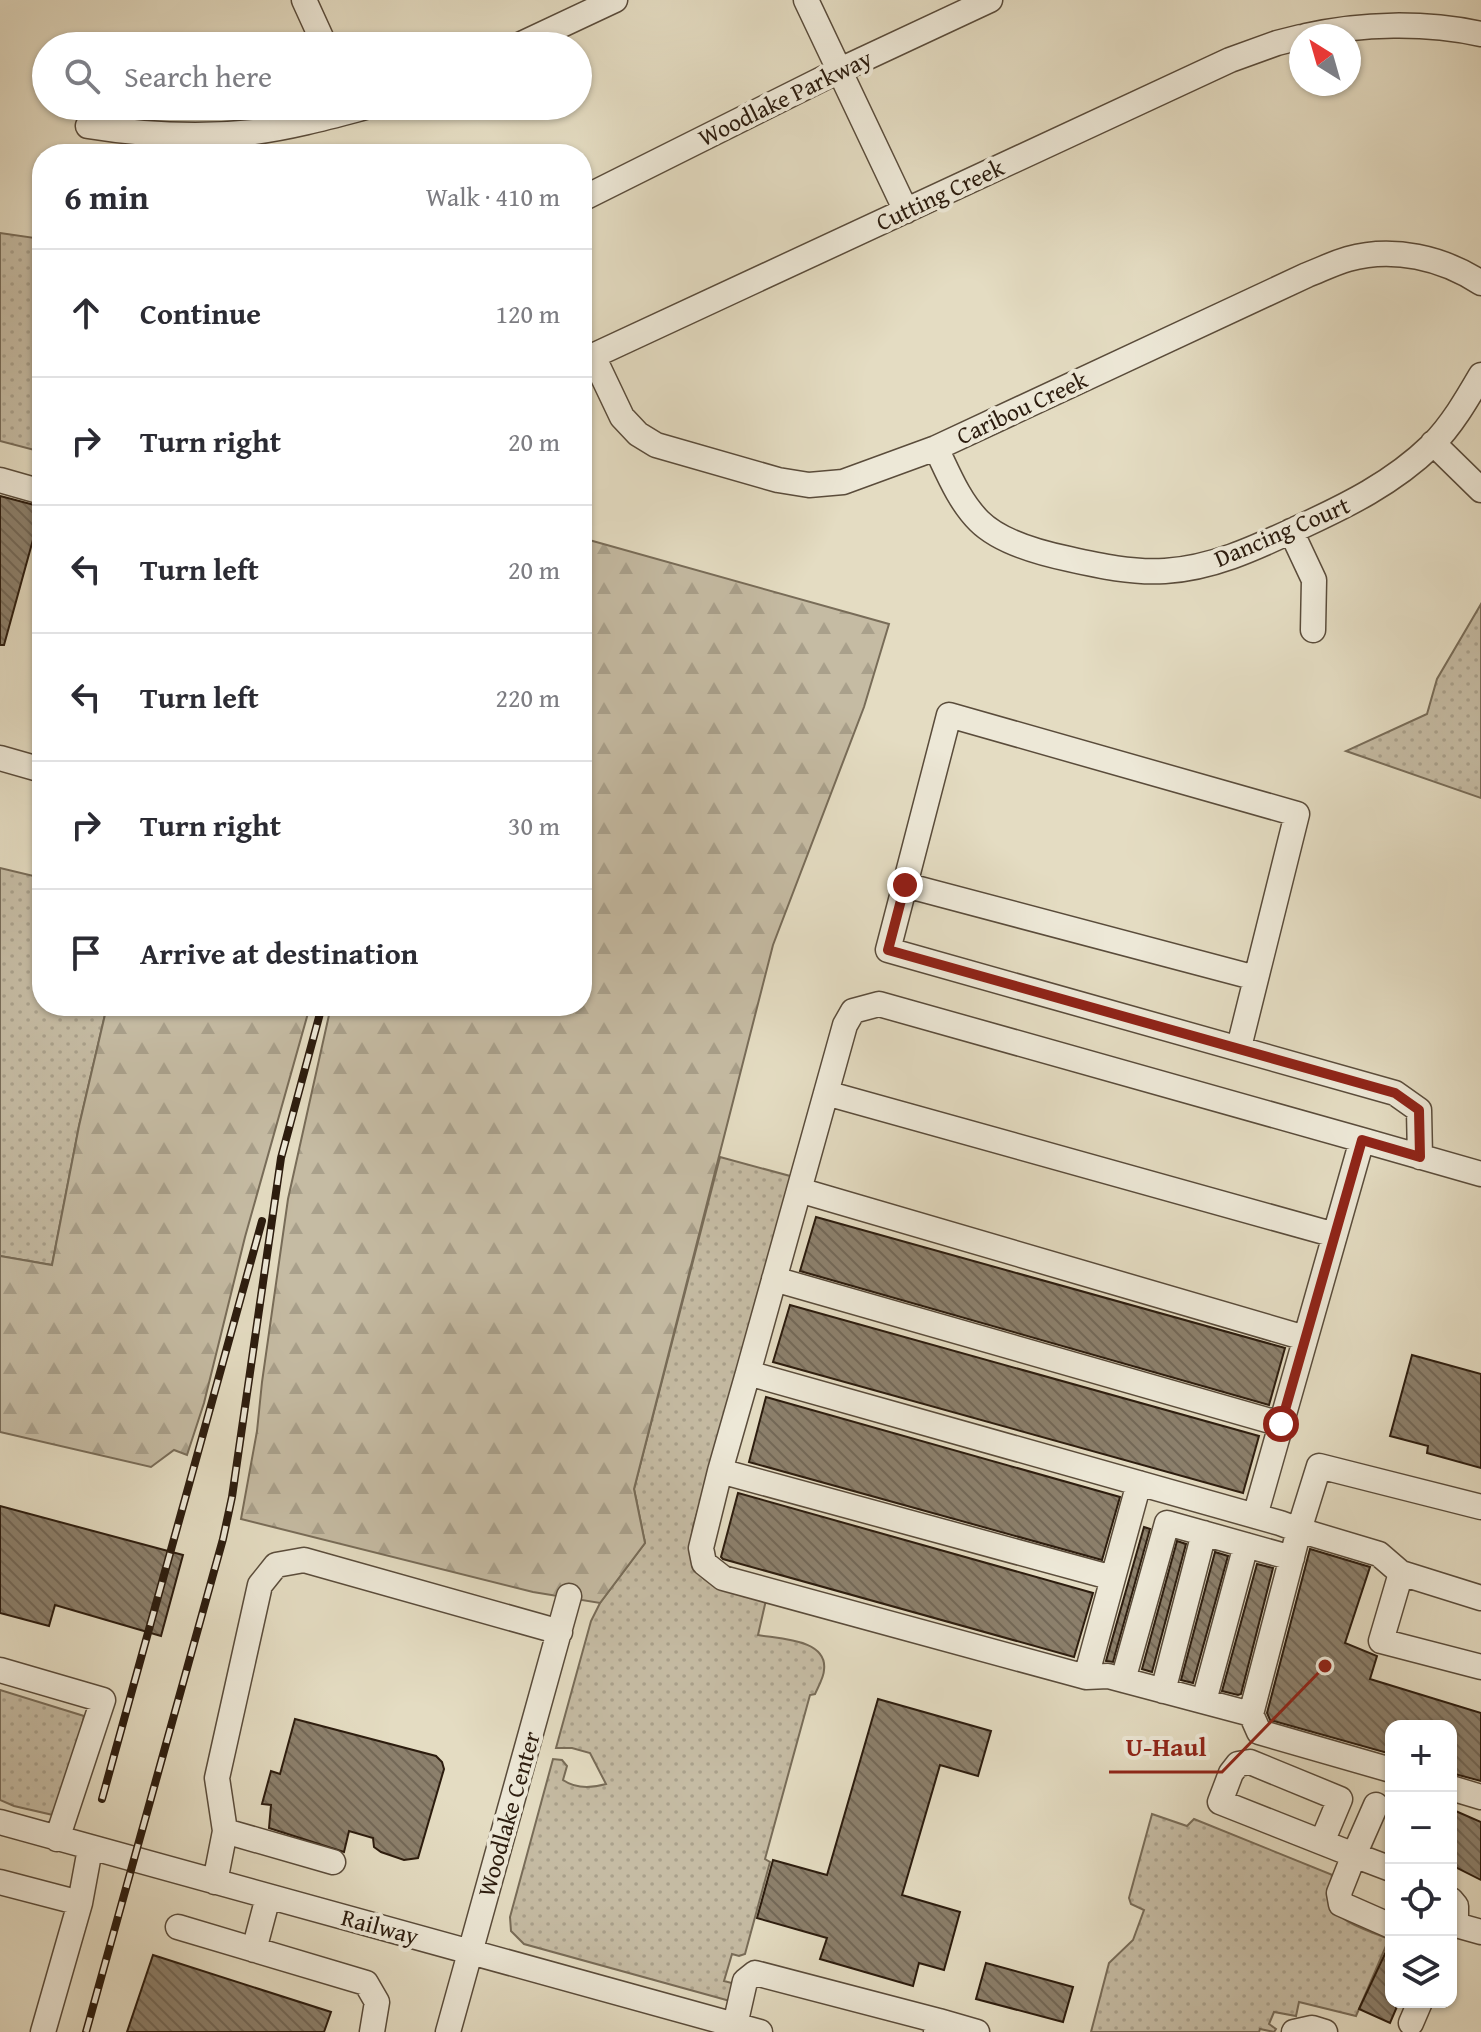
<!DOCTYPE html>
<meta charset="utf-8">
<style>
body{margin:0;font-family:"Gentium Book Plus",serif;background:#f7f7f7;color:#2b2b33}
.controls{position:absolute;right:24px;bottom:24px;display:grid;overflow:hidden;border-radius:16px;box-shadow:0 2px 6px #0004}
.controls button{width:72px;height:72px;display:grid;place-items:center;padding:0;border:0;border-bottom:2px solid #e1e1e2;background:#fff;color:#2b2b33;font:40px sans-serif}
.compass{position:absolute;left:1289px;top:24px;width:72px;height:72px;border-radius:50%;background:#fff;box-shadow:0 2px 6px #0004;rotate:323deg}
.stop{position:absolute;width:24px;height:24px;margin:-18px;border:6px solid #8f2418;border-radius:50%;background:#fff}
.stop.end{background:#8f2418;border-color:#fff;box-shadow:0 2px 8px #0008}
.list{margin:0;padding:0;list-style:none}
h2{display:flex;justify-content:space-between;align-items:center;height:104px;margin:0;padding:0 32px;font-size:34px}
h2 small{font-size:26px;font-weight:400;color:#7c7c81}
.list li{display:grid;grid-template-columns:52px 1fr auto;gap:24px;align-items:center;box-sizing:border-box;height:128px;padding:0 32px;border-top:2px solid #e1e1e2}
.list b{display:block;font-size:30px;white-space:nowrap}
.list em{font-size:26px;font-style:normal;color:#7c7c81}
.icon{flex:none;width:44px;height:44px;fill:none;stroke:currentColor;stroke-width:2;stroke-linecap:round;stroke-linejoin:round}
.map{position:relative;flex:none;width:1481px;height:2032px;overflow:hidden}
.search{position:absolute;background:#fff;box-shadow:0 2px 6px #0004;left:32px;top:32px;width:560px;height:88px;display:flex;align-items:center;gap:20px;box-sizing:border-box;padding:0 28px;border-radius:44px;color:#7c7c81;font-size:30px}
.panel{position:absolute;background:#fff;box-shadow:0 2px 6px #0004;left:32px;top:144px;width:560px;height:872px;border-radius:32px}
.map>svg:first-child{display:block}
.grass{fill:url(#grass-dots);stroke:#786c58;stroke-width:2}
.forest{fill:url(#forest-firs);stroke:#786c58;stroke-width:2}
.building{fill:url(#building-back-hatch);stroke:#2c1c0e;stroke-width:2}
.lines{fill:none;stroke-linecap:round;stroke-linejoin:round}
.minor-casing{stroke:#5a4c3b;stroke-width:27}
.minor{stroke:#ede8d7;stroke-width:24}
.rail-casing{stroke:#2c1c0e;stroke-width:8}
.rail{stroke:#ede8d7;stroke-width:5;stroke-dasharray:15;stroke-linecap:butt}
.route{stroke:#8f2418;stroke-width:10}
.labels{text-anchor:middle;stroke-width:8;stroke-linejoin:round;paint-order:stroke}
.street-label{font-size:24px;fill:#2c1c0e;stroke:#ede8d7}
.leader{fill:none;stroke:#8f2418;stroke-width:3}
.callout-dot{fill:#8f2418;stroke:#ede8d7;stroke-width:3}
.callout-label{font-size:26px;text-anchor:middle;font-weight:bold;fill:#8f2418;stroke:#ede8d7;stroke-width:8;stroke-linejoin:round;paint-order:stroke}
</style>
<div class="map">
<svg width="1481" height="2032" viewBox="0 0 1481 2032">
<defs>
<pattern id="grass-dots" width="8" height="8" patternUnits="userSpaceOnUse" patternTransform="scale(2)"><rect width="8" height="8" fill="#c5bba3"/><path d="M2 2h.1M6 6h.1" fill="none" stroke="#a9a08b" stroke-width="1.8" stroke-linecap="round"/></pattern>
<pattern id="forest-firs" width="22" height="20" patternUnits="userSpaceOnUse" patternTransform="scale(2)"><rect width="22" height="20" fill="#c5bba3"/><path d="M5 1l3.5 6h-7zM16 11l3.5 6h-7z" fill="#a9a08b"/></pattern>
<pattern id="building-back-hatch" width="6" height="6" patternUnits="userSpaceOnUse" patternTransform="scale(2)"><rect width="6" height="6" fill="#8c806c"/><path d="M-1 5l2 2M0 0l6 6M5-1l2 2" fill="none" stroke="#736857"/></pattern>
</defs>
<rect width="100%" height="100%" fill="#e4dcc2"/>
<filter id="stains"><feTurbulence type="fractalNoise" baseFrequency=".0025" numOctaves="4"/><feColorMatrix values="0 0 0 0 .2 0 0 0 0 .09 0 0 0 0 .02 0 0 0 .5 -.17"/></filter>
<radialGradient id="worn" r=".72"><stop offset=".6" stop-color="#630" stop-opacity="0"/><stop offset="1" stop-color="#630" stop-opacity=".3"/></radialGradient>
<path class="grass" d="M 0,233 L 42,239 L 42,452 L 0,441 Z
M 1481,604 L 1481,798 L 1346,751 L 1427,714 L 1437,679 Z
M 0,868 L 42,878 L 42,1006 L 107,1006 L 79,1126 L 52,1265 L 0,1256 Z
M 720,1157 L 816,1183 L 738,1373 L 693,1527 C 682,1587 718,1587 766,1600 L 758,1635 C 779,1639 828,1639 824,1670 C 824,1677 818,1687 815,1694 L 810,1695 L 765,1859 L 770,1862 L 745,1954 L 739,1956 L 732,1954 L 724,1981 L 732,1983 L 734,1987 L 730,2001 L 524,1944 L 511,1931 L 510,1917 L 553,1759 L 562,1760 L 567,1766 L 563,1780 C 576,1789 592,1788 606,1784 L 590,1753 L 572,1748 L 556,1748 L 591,1621 L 600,1603 L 645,1543 L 634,1489 Z
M 0,1690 L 84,1716 L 76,1754 L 53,1815 L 14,1806 L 0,1800 Z
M 1152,1814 L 1187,1826 L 1194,1819 L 1335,1876 L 1327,1890 C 1333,1924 1361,1927 1389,1939 L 1356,2016 L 1299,2002 L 1296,2016 L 1274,2012 L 1269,2024 L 1276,2029 L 1274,2032 L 1260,2029 L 1259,2032 L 1091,2032 L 1109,1963 L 1133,1940 L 1144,1910 L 1131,1904 L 1129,1898 Z"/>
<path class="forest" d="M 582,538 L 889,624 L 864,707 L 773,945 L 634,1489 L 645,1543 L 600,1603 L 533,1592 L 241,1519 L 257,1431 L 262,1382 L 288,1199 L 331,1006 L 582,1006 Z
M 107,1006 L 310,1006 L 245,1237 L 204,1403 L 187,1455 L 174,1450 L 151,1467 L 0,1432 L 0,1256 L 52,1265 L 79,1126 Z"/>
<path class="building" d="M 0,496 L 42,507 L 4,645 L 0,645 Z
M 816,1217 L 1285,1348 L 1269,1405 L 800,1271 Z
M 790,1305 L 1259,1436 L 1243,1493 L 773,1362 Z
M 1412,1355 L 1481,1374 L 1481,1468 L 1427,1453 L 1428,1446 L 1390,1436 Z
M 766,1397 L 1120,1497 L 1102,1560 L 749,1462 Z
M 738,1493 L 1093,1593 L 1074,1657 L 723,1559 L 721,1557 Z
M 0,1506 L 183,1555 L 161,1636 L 55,1605 L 49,1626 L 0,1613 Z
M 1144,1527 L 1150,1529 L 1113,1662 L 1106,1661 Z
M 1177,1541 L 1186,1544 L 1152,1672 L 1142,1669 Z
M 1310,1549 L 1370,1567 L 1345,1643 L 1377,1656 L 1370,1679 L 1481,1713 L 1481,1781 L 1451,1773 L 1451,1726 L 1391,1726 L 1391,1754 L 1270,1720 L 1267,1713 Z
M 1215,1552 L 1228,1556 L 1193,1683 L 1181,1680 Z
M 1257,1564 L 1273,1568 L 1241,1694 L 1238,1695 L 1222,1691 Z
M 878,1699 L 991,1731 L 978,1776 L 940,1765 L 902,1895 L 960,1912 L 944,1970 L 919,1963 L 913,1986 L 820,1959 L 827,1938 L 757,1918 L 773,1860 L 827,1875 Z
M 295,1719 L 436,1756 L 442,1762 L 444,1769 L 418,1858 L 404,1860 L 381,1852 L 374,1847 L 373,1838 L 349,1831 L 344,1852 L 269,1828 L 271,1805 L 262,1804 L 271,1771 L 280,1774 Z
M 1451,1809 L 1481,1822 L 1481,1880 L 1451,1865 Z
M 1391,1941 L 1391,2002 L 1399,2002 L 1390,2023 L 1359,2009 Z
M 153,1955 L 331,2012 L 324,2032 L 127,2032 Z
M 986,1963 L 1073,1987 L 1063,2022 L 976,1999 Z"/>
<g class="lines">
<g class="minor-casing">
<path id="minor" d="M 304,0 L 325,46
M 806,0 L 906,211
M 1306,36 C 1362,23 1425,22 1481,34
M 517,46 L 615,0
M 88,126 C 143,135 198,138 254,132 C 293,127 332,116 370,106
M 582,199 L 838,71 L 990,0
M 593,356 L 622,417 L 638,434 L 656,445 L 778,480 L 809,485 L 843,482 L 936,448 L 1307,275 C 1320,270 1334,263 1348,259 C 1393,246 1443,258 1481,283
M 582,361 L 1230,60 L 1277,43 L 1301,37
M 1433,443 L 1481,490
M 936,448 C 948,473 959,501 979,521 C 1000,542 1040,553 1069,559 C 1100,566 1132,573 1165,571 C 1213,568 1255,548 1298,528 C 1346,506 1393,483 1432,445 C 1452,425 1467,399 1481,375
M 0,480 L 42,492
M 1291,531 L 1314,580 L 1313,630
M 0,758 L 42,770
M 905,885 L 1256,978
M 1239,1047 L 1297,814 L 949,715 L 888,950 L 1395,1093 L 1419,1110 L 1420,1157
M 826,1093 L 1335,1235
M 1362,1140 L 1481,1174
M 799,1190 L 1305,1338
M 774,1279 L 1281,1424
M 748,1373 L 845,1025 L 853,1011 L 879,1004 L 1362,1140 L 1255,1516
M 720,1471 L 701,1548 L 704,1563 L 723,1578 L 1086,1677 L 1113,1578
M 1139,1483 L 1113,1578 L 720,1471 L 748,1373 L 1280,1523 L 1299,1530 L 1319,1466 L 1481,1507
M 1401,1573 L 1481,1598
M 0,1670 L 103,1700 L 57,1839
M 1086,1677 L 1108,1676 L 1251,1714
M 1123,1680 L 1167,1523 L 1292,1558
M 1163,1691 L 1204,1533
M 1204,1701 L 1246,1545
M 1391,1770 L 1259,1732 L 1251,1714 L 1299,1530 L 1379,1554 L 1401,1573 L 1381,1641 L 1481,1667
M 1451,1788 L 1481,1797
M 1376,1805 L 1354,1855 L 1391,1869
M 0,1822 L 760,2032
M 225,1831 L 333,1862
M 1322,1842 L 1340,1799 L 1250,1762 L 1238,1764 L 1231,1773 L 1220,1802 L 1354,1855 L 1339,1893 L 1341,1904 L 1391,1926
M 0,1882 L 80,1903
M 215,1882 L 225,1831 L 217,1778 L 260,1585 L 276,1565 L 304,1560 L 560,1632
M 1451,1900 L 1456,1906 L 1456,1925 L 1481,1932
M 178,1927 L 366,1983 L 377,2002 L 372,2032
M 254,1950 L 268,1897
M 939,2021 L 977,2032
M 1411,2023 L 1420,2002
M 735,2025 L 745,1981 L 755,1973 L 939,2021 L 936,2032
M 43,2032 L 80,1903 L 90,1849
M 448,2032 L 569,1596
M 1294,2032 L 1312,2028 L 1325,2032"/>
</g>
<use href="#minor" class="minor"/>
<g class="rail-casing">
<path id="rail" d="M 102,1799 L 262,1221
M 86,2032 L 223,1539 L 232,1497 L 281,1158 L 322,1006"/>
</g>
<use href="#rail" class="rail"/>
</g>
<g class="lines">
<path class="route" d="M 905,885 L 888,950 L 1395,1093 L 1419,1110 L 1420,1157 L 1362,1140 L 1281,1424"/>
</g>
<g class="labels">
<g class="street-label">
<text transform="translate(785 98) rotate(-26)" y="8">Woodlake Parkway</text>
<text transform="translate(940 195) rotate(-25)" y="8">Cutting Creek</text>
<text transform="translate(1022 408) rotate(-25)" y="8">Caribou Creek</text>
<text transform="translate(1282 532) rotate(-23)" y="8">Dancing Court</text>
<text transform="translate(509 1814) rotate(-74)" y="8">Woodlake Center</text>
<text transform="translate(380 1927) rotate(15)" y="8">Railway</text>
</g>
</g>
<path class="leader" d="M1325 1666L1222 1772H1109"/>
<circle class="callout-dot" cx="1325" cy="1666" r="8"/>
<g class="callout-label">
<text x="1166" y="1756">U-Haul</text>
</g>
<rect width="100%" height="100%" filter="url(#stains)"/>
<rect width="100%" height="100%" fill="url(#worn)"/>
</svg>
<div class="controls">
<button>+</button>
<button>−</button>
<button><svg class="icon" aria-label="locate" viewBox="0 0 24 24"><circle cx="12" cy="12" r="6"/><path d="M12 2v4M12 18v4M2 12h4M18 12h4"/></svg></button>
<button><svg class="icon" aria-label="layers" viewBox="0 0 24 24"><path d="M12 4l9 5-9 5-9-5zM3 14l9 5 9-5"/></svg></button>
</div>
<svg class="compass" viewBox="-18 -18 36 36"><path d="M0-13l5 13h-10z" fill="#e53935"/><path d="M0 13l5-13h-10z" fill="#7c7c81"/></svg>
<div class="stop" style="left:1281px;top:1424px"></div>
<div class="stop end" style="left:905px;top:885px"></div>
<div class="search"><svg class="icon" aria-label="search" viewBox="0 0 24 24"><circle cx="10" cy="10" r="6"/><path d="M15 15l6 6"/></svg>Search here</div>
<section class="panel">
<h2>6 min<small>Walk · 410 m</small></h2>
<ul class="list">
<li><svg class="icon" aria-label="ahead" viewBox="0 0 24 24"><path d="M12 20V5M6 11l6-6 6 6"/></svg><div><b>Continue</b></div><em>120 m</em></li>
<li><svg class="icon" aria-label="right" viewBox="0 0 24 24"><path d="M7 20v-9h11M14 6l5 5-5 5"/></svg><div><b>Turn right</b></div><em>20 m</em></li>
<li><svg class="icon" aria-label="left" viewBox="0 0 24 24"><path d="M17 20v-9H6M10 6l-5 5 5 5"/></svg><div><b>Turn left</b></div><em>20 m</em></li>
<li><svg class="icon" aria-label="left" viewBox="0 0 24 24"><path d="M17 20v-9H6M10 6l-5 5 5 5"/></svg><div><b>Turn left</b></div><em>220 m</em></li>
<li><svg class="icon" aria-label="right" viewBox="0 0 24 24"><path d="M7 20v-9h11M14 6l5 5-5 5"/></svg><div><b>Turn right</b></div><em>30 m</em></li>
<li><svg class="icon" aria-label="arrive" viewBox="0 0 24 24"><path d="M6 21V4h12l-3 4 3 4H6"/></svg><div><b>Arrive at destination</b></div></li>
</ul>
</section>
</div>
